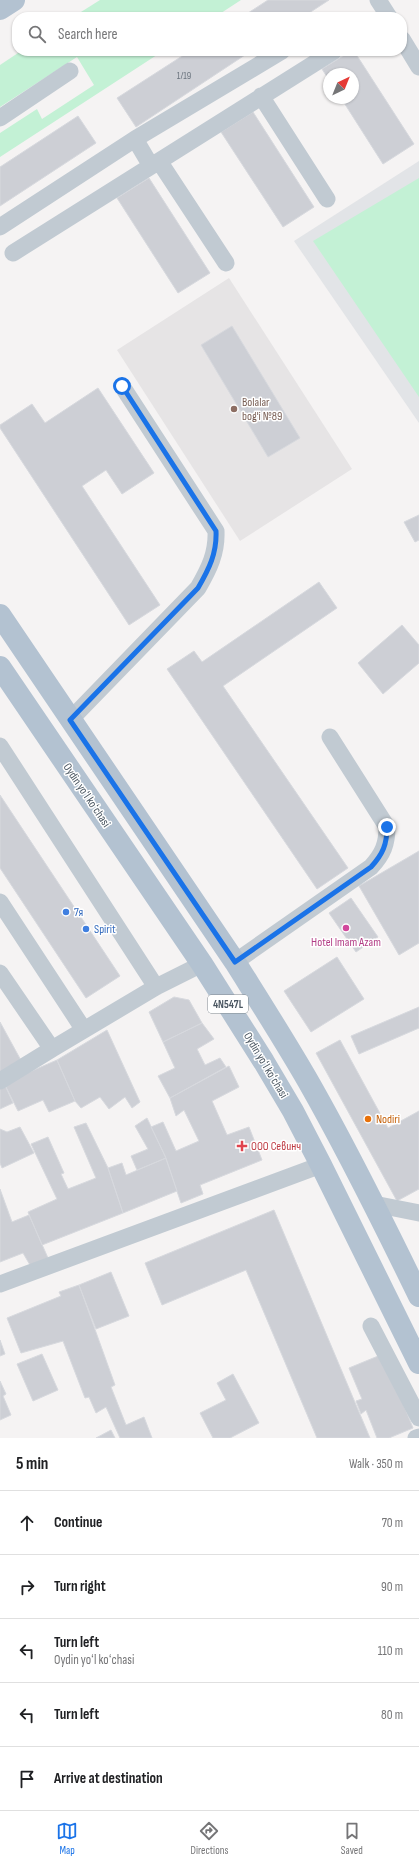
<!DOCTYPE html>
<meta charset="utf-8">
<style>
body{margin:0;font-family:"Sofia Sans Condensed",sans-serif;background:#f6f6f6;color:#202124}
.compass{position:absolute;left:323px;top:68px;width:36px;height:36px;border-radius:50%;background:#fff;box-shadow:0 1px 3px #0004;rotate:43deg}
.stop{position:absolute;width:12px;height:12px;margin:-9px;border:3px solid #1a73e8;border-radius:50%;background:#fff}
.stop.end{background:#1a73e8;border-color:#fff;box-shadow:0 1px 4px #0008}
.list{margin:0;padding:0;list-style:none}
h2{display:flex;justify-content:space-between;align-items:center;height:52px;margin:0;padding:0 16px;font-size:17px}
h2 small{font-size:13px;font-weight:400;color:#757577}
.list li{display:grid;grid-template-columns:26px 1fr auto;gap:12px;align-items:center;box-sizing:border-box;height:64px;padding:0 16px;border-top:1px solid #e0e0e0}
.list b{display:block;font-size:15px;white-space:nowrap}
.list p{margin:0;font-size:13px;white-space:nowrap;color:#757577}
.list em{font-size:13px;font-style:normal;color:#757577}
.icon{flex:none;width:22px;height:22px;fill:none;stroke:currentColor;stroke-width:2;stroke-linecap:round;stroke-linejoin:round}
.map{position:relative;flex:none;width:419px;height:1438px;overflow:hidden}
.search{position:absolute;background:#fff;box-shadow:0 1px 3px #0004;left:12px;right:12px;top:12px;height:44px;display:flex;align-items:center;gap:10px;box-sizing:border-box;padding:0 14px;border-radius:16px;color:#757577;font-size:15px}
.sheet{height:372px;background:#fff}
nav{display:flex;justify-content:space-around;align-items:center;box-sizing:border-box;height:56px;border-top:1px solid #e0e0e0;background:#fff;font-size:11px;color:#757577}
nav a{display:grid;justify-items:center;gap:2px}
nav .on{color:#1a73e8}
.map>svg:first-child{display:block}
.education{fill:#e6e4e5}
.airport{fill:#e2e4e7}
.green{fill:#c3f1d5}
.building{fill:#cdcfd5;stroke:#d7d9de}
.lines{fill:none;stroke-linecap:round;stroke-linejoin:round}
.minor{stroke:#c1cad2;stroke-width:17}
.major{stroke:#b3c2d1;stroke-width:22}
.route{stroke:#1a73e8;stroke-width:5}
.education-dot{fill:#8d6e63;stroke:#fff;stroke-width:1.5}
.shop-dot{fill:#3f7fe0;stroke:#fff;stroke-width:1.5}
.hotel-dot{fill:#d1479c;stroke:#fff;stroke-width:1.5}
.food-dot{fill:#e8710a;stroke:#fff;stroke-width:1.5}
.health-dot{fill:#e0444e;stroke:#fff;stroke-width:1.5}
.labels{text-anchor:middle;stroke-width:3;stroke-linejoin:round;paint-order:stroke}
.number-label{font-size:10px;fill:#6b747e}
.shield{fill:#fff;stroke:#808990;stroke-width:1}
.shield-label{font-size:11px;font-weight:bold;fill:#4a5661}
.education-label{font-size:12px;fill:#785e54;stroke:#fff;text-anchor:start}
.street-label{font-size:12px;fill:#4a5661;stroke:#fff}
.shop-label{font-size:12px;fill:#366cbe;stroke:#fff;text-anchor:start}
.hotel-label{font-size:12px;fill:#b23c85;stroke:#fff}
.food-label{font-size:12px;fill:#c56008;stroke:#fff;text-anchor:start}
.health-label{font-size:12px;fill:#be3a42;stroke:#fff;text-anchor:start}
</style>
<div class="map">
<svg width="419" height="1438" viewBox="0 0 419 1438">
<rect width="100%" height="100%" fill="#f5f3f3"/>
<path class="education" d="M 229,278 L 352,469 L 240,541 L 117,350 Z"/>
<path class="airport" d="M 419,161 L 419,423 L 294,241 Z"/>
<path class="green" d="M 100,0 L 241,0 L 215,17 L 73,17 Z
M 21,51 L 163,51 L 0,157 L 0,133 L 37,109 L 42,119 L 94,85 L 77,57 L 0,107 L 0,65 Z
M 419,178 L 419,397 L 313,241 Z"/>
<path class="building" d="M 268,0 L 329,0 L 303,17 L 242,17 Z
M 190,51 L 251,51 L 136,127 L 117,98 Z
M 351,51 L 354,51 L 414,144 L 383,164 L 341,98 L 353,98 L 353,74 L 329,74 L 329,80 L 322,69 Z
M 253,112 L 314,207 L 283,227 L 221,132 Z
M 78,116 L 96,143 L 0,206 L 0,167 Z
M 149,178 L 210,273 L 178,293 L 117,198 Z
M 232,326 L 300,438 L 268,457 L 201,345 Z
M 98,388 L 154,473 L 122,494 L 106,470 L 82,486 L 160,605 L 129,625 L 0,428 L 0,425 L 32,404 L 45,423 Z
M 419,515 L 419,540 L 415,542 L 404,522 Z
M 319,582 L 337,608 L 223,686 L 348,868 L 317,889 L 167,669 L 194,651 L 202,662 Z
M 402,625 L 419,645 L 419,663 L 383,694 L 358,663 Z
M 0,795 L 120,976 L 86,998 L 0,868 Z
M 419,851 L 419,943 L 399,955 L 359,886 Z
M 351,898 L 378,937 L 356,952 L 329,913 Z
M 337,957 L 364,999 L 311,1032 L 284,991 Z
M 174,997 L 189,1000 L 202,1023 L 163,1042 L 149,1012 Z
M 419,1007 L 419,1028 L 359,1054 L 351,1036 Z
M 0,1022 L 23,1064 L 0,1077 Z
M 202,1023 L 214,1039 L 197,1049 L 205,1065 L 220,1058 L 226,1067 L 170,1098 L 158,1076 L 175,1068 L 163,1042 Z
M 107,1030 L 140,1102 L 132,1108 L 125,1097 L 109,1109 L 100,1097 L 81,1108 L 75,1101 L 57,1060 Z
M 340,1040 L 388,1128 L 419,1111 L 419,1189 L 397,1201 L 316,1053 Z
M 57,1060 L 75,1101 L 49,1112 L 43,1100 L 18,1111 L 4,1083 Z
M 229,1066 L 239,1087 L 212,1101 L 227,1135 L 249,1127 L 262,1160 L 200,1185 L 203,1194 L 181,1203 L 165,1156 L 151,1127 L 163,1122 L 176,1151 L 199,1141 L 184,1110 L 176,1116 L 170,1098 Z
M 4,1083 L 13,1103 L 0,1109 L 0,1086 Z
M 147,1118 L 166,1158 L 137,1170 L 131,1156 L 148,1149 L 135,1126 Z
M 86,1123 L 108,1168 L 123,1213 L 42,1245 L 28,1212 L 57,1199 L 31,1144 L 48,1137 L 64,1173 L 61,1174 L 68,1189 L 96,1178 L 74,1127 Z
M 20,1127 L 34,1153 L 2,1168 L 0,1163 L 0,1129 L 7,1132 Z
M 166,1158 L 177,1191 L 123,1213 L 108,1168 L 122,1163 L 126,1175 Z
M 0,1189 L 12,1222 L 29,1215 L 48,1258 L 30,1265 L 23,1253 L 0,1262 Z
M 274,1210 L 370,1438 L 317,1438 L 246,1270 L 162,1305 L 145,1263 Z
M 111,1272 L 129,1316 L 96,1329 L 79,1285 Z
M 79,1285 L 115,1385 L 111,1387 L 126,1425 L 144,1417 L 152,1438 L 120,1438 L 106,1407 L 96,1413 L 89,1397 L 85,1398 L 63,1341 L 21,1353 L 7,1318 L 61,1296 L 59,1292 Z
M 0,1340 L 5,1354 L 0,1356 Z
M 42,1354 L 58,1390 L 33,1401 L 17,1364 Z
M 383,1354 L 413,1428 L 389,1438 L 377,1438 L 366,1410 L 361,1414 L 356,1401 L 362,1399 L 349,1368 Z
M 233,1374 L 259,1423 L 230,1438 L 213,1438 L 200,1413 L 226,1400 L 217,1383 Z
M 0,1381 L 6,1394 L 3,1396 L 11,1415 L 0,1420 Z
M 111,1430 L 115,1438 L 96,1438 Z"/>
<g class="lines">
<path class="minor" d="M 378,0 L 389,17
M 402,39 L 419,67
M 261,96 L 327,199
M 0,118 L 70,71
M 135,139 L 151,166
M 159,161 L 226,263
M 0,227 L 135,139 L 282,51
M 13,253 L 334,51
M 70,720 L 198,588 C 209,569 217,553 216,531 L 122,386
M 0,746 L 156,987
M 0,902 L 84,1030
M 235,962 L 371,867 C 383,854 387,844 387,827 L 330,737
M 0,973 L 52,1049 L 156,987 L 202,964
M 0,1081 L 52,1049
M 374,1204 L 419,1213
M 0,1284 L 321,1165
M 371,1326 L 419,1418
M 416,1438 L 419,1437"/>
<path class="major" d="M 0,9 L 14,0
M 0,615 L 235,962 C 260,1002 285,1041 308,1081 C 348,1151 384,1224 419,1296
M 0,667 L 202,964 L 264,1062 L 293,1111 L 321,1165 L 419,1363"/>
</g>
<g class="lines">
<path class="route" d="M 122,386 L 216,531 C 217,553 209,569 198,588 L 70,720 L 235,962 L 371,867 C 383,854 387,844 387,827"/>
</g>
<circle class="education-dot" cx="234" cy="409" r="4"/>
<g class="shop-dot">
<circle cx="66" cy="912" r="4"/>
<circle cx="86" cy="929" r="4"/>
</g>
<circle class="hotel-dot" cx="346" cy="928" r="4"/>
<circle class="food-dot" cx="368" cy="1119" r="4"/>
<path class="health-dot" d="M240 1140h4v4h4v4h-4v4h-4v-4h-4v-4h4z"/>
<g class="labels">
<g class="number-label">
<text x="184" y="79">1/19</text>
</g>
<rect class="shield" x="208" y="995" width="40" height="18" rx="3"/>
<g class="shield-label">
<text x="228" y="1008">4N547L</text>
</g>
<g class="education-label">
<text x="242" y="406">Bolalar<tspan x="242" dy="14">bog'i №89</tspan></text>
</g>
<g class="street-label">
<text transform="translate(87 795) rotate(56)" y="4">Oydin yoʻl koʻchasi</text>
<text transform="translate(266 1065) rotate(59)" y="4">Oydin yoʻl koʻchasi</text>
</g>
<g class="shop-label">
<text x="74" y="916">7я</text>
<text x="94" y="933">Spirit</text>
</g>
<g class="hotel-label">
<text x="346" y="946">Hotel Imam Azam</text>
</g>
<g class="food-label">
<text x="376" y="1123">Nodiri</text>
</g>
<g class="health-label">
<text x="251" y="1150">ООО Севинч</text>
</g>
</g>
</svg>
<svg class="compass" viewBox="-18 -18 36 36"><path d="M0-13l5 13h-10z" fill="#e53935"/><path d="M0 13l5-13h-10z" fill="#757577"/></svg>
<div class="stop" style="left:122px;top:386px"></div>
<div class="stop end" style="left:387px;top:827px"></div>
<div class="search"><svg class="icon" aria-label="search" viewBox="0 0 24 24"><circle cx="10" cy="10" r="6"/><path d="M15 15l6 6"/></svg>Search here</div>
</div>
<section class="sheet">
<h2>5 min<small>Walk · 350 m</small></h2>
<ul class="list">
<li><svg class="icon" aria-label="ahead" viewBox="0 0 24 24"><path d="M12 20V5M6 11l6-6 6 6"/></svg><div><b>Continue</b></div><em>70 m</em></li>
<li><svg class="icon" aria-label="right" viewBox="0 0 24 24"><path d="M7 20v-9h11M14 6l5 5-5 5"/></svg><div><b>Turn right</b></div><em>90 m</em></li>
<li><svg class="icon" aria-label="left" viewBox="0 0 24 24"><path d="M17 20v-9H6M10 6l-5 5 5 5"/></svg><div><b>Turn left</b><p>Oydin yoʻl koʻchasi</p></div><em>110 m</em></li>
<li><svg class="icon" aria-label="left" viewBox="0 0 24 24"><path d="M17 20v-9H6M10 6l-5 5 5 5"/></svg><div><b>Turn left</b></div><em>80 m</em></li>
<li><svg class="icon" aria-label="arrive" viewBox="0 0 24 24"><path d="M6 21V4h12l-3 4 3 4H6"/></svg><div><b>Arrive at destination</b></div></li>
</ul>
</section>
<nav>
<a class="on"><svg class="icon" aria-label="map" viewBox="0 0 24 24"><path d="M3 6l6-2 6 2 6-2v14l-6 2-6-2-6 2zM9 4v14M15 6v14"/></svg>Map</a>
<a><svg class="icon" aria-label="directions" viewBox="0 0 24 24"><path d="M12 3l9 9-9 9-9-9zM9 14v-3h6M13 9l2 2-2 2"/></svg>Directions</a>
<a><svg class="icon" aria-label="saved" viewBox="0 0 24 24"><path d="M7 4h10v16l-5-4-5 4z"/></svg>Saved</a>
</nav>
